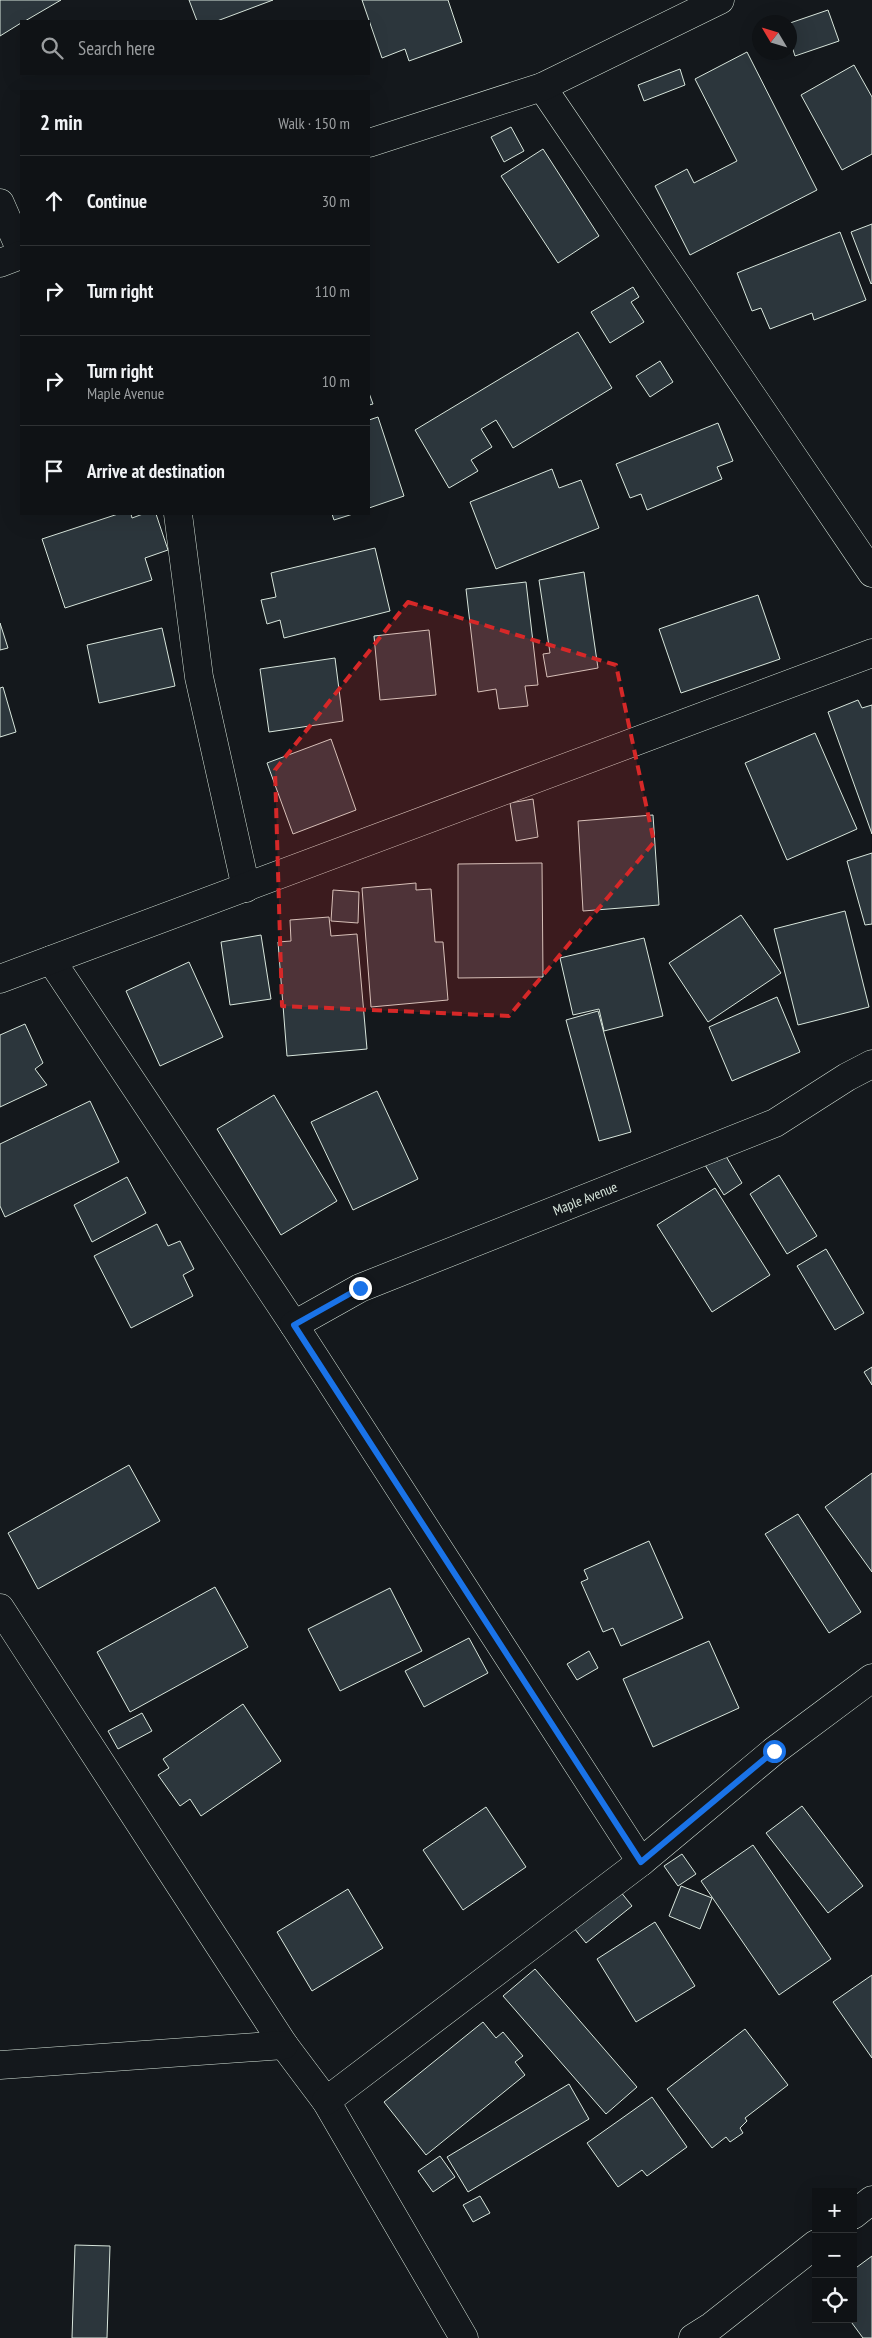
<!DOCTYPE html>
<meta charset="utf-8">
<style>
body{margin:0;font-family:"PT Sans Narrow",sans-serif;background:#1d2022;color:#f1f3f6}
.controls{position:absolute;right:15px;bottom:15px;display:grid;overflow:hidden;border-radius:0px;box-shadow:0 5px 20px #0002}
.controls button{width:45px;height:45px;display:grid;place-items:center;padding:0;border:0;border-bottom:1px solid #2f3234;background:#0f1215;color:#f1f3f6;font:25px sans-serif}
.compass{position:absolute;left:752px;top:15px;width:45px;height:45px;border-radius:50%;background:#0f1215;box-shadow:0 5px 20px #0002;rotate:308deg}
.stop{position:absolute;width:15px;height:15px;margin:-11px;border:4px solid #1a73e8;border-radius:50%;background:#fff}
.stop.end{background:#1a73e8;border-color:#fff;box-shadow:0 1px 5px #0008}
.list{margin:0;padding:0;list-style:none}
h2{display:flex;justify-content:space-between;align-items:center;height:65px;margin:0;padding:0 20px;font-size:21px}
h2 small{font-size:16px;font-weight:400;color:#9b9ea0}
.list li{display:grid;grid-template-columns:32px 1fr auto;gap:15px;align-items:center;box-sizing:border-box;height:90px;padding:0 20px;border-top:1px solid #2f3234}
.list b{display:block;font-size:19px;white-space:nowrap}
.list p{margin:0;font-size:16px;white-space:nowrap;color:#9b9ea0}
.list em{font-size:16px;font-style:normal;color:#9b9ea0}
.icon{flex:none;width:28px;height:28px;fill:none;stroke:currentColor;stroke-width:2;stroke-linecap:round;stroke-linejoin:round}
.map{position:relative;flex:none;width:872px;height:2338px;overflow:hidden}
.search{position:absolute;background:#0f1215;box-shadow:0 5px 20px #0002;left:20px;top:20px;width:350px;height:55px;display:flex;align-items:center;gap:12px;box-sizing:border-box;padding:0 18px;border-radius:0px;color:#9b9ea0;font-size:19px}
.panel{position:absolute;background:#0f1215;box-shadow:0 5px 20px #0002;left:20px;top:90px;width:350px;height:425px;border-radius:0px}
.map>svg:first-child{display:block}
.building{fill:#2c363c;stroke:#d8e6dc}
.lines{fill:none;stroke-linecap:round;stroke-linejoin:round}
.minor-casing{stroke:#d8e6dc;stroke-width:29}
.minor{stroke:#14181c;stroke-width:28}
.route{stroke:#1a73e8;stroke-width:6}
.marked{fill:#d62828;fill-opacity:0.2;stroke:#d62828;stroke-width:4;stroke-dasharray:10 6;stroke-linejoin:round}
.labels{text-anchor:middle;stroke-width:4;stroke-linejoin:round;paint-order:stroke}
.street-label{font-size:14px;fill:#d8e6dc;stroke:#14181c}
</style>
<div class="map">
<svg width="872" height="2338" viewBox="0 0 872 2338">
<rect width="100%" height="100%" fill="#14181c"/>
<path class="building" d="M 0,0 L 61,0 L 25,21 L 21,21 L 21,23 L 0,36 Z
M 189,0 L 273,0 L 217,21 L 197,21 Z
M 362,0 L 448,0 L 462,42 L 409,61 L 405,49 L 382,58 Z
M 828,10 L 839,41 L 795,56 L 790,40 L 790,23 Z
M 747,52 L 817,190 L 690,255 L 655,186 L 687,169 L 694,183 L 737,161 L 695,79 Z
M 854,65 L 872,97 L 872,154 L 842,170 L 801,95 Z
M 680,69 L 685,85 L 644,101 L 638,85 Z
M 511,127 L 524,151 L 504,162 L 491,137 Z
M 543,149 L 599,236 L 558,263 L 501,176 Z
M 872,224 L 872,283 L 871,284 L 851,232 Z
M 840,232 L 866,300 L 814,320 L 812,313 L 770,329 L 761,308 L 752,311 L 737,273 Z
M 633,287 L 639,297 L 631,302 L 644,322 L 610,343 L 591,312 Z
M 578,332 L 612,388 L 513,448 L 496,420 L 481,429 L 492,447 L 471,460 L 478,471 L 449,488 L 415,430 Z
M 660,361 L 673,382 L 650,397 L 636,376 Z
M 369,393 L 373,404 L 369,405 Z
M 378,417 L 404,496 L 369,508 L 369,420 Z
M 718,423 L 733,461 L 717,467 L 722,479 L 647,510 L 641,494 L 630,498 L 616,464 Z
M 552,469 L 559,488 L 581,480 L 599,528 L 496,569 L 470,502 Z
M 118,514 L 131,514 L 132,518 L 143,514 L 156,514 L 168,550 L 145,558 L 152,580 L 65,608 L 42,539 Z
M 332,514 L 353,514 L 334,520 Z
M 375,548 L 390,611 L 284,638 L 280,620 L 267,624 L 261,600 L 276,597 L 271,573 Z
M 584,572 L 598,668 L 547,677 L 543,654 L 550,653 L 539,580 Z
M 526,582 L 538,685 L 525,686 L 528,706 L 499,709 L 496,689 L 478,692 L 466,589 Z
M 758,595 L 780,659 L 681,693 L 659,629 Z
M 0,623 L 8,648 L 0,650 Z
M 162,628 L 175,686 L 99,703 L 87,645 Z
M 429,630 L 436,695 L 380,700 L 374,636 Z
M 335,658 L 343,721 L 269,732 L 260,669 Z
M 3,687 L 16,732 L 0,737 L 0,688 Z
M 858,700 L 862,708 L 872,705 L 872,834 L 828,712 Z
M 815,733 L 857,829 L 787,860 L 745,763 Z
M 331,739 L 356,810 L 293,834 L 267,763 Z
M 533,799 L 538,837 L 516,841 L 510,803 Z
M 653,815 L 659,905 L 583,911 L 578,821 Z
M 872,853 L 872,924 L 865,925 L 847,861 Z
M 542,863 L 543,977 L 458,978 L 458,864 Z
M 416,883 L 416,890 L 431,889 L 435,942 L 443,942 L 448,1000 L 371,1007 L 362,888 Z
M 333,890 L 359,892 L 358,923 L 331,921 Z
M 845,911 L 869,1007 L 798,1025 L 774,929 Z
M 741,915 L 781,973 L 708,1022 L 669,963 Z
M 329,917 L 331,936 L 357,934 L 367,1049 L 287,1056 L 278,942 L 291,941 L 290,920 Z
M 261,935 L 271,999 L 230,1005 L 221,942 Z
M 644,938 L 663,1016 L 604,1031 L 599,1009 L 573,1015 L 560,958 Z
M 189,962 L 223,1037 L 160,1066 L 126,991 Z
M 777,997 L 800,1052 L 732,1081 L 709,1027 Z
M 598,1011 L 631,1132 L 599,1141 L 566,1020 Z
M 25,1024 L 43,1063 L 35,1069 L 47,1085 L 0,1107 L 0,1035 Z
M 377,1091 L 418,1179 L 353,1210 L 311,1122 Z
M 274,1095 L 337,1201 L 281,1235 L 217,1129 Z
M 90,1101 L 119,1162 L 5,1217 L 0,1206 L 0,1144 Z
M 724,1153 L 742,1183 L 724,1195 L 705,1165 Z
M 779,1175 L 817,1236 L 787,1254 L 750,1194 Z
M 127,1177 L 146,1213 L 92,1242 L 74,1205 Z
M 715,1188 L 770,1275 L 712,1312 L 657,1225 Z
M 157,1224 L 168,1246 L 180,1241 L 194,1269 L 183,1275 L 193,1296 L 131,1328 L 94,1256 Z
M 826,1249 L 864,1313 L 835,1330 L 797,1266 Z
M 872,1367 L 872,1385 L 864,1372 Z
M 129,1465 L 160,1521 L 38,1589 L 8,1533 Z
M 872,1473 L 872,1572 L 825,1507 Z
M 798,1514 L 861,1612 L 829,1633 L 765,1534 Z
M 649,1541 L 683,1618 L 621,1646 L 613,1628 L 603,1632 L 581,1582 L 588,1579 L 584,1570 Z
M 215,1587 L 248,1647 L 130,1712 L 97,1652 Z
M 390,1588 L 422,1651 L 340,1691 L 308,1629 Z
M 469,1638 L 488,1673 L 424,1707 L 405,1671 Z
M 709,1641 L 739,1708 L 653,1747 L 623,1679 Z
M 589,1651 L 598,1668 L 577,1680 L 567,1664 Z
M 243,1704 L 281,1761 L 201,1816 L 190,1799 L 180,1806 L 158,1775 L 169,1768 L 163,1759 Z
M 142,1713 L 152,1731 L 118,1749 L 108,1731 Z
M 802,1806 L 863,1886 L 828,1913 L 766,1833 Z
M 486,1807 L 526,1867 L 463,1910 L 423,1850 Z
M 753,1845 L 831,1959 L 779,1995 L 701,1881 Z
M 682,1854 L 696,1874 L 678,1886 L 664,1866 Z
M 612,1881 L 632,1906 L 586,1943 L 566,1918 Z
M 681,1886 L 712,1898 L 700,1929 L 669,1916 Z
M 348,1889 L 383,1948 L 312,1991 L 277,1932 Z
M 655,1922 L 695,1986 L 636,2022 L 597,1959 Z
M 535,1969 L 637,2087 L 606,2114 L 503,1996 Z
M 872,1975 L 872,2058 L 833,2002 Z
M 483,2022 L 496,2038 L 503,2032 L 523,2056 L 515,2062 L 525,2075 L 426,2155 L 384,2102 Z
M 745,2029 L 788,2085 L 745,2118 L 747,2121 L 740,2128 L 743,2133 L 730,2142 L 726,2137 L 712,2148 L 667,2089 Z
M 569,2084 L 589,2119 L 468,2192 L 447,2157 Z
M 652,2097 L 687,2147 L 647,2176 L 642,2170 L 618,2187 L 587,2143 Z
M 440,2156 L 455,2177 L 433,2192 L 418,2171 Z
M 480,2196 L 490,2213 L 473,2222 L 463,2205 Z
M 75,2245 L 110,2246 L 107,2338 L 72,2338 Z
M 872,2256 L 872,2338 L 863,2338 L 849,2319 L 853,2319 L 853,2270 Z"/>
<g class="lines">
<g class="minor-casing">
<g id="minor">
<path d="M 542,87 L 872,573"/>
<path d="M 369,143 L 542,87 L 720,0"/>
<path d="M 0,203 L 21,251"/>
<path d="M 0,263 L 21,255"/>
<path d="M 178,514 L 199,677 L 246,888"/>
<path d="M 51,960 L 294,1325 L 641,1862"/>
<path d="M 0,979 L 872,653"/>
<path id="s1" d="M 294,1325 L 360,1288 L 775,1123 L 847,1077 L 872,1064"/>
<path d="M 0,1608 L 284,2045 L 326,2101 L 464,2338"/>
<path d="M 0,2065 L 284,2045"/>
<path d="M 326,2101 L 641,1862 L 774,1751 L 872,1678"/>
<path d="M 853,2215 L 872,2200"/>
<path d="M 693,2338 L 712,2326 L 816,2244"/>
</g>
</g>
<use href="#minor" class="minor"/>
</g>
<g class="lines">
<path class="route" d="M 360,1288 L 294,1325 L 641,1862 L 774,1751"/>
</g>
<path class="marked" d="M 408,602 L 616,665 L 654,842 L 509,1016 L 282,1006 L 275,770 Z"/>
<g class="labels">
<g class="street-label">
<text dy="5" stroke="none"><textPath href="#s1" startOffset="318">Maple Avenue</textPath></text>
</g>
</g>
</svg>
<div class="controls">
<button>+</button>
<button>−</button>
<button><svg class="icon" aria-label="locate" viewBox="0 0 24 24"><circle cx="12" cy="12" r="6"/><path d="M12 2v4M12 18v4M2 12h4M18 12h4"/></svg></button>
</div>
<svg class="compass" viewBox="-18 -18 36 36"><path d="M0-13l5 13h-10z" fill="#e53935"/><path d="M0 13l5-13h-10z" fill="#9b9ea0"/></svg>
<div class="stop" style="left:774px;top:1751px"></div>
<div class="stop end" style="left:360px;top:1288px"></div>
<div class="search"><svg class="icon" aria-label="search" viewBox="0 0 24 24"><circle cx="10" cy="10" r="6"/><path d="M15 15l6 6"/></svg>Search here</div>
<section class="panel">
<h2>2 min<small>Walk · 150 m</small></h2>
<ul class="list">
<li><svg class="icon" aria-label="ahead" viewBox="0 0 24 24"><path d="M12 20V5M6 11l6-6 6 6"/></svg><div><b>Continue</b></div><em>30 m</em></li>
<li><svg class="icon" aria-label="right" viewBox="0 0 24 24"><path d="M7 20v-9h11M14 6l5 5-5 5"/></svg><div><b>Turn right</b></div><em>110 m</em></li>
<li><svg class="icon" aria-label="right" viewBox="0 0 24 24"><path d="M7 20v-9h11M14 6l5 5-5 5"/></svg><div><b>Turn right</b><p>Maple Avenue</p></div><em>10 m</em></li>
<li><svg class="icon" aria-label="arrive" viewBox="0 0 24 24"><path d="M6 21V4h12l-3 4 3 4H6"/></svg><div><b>Arrive at destination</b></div></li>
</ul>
</section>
</div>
